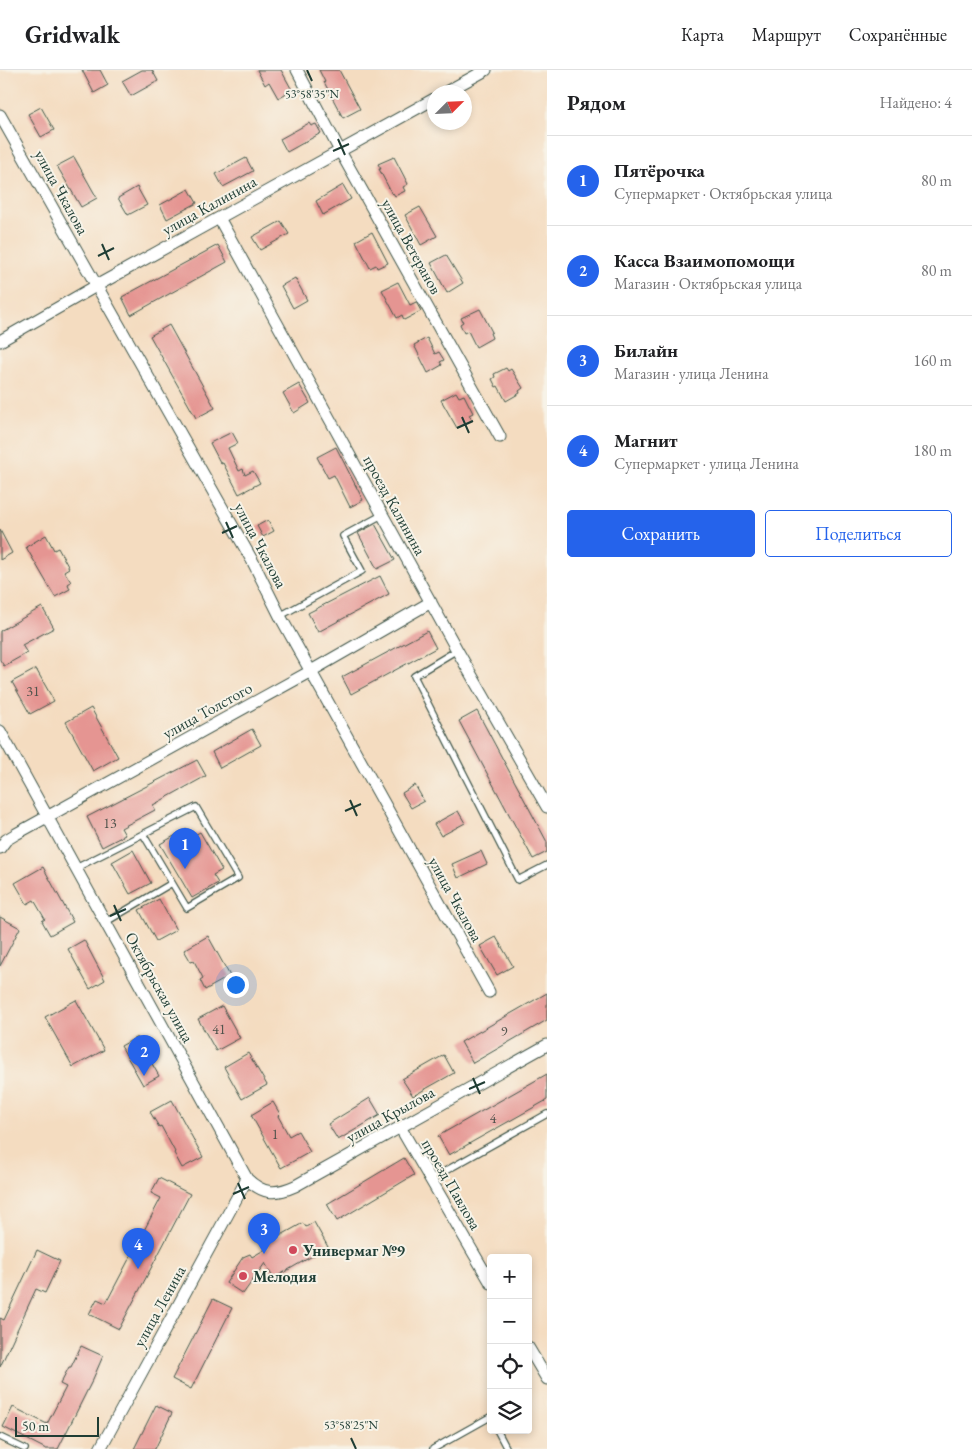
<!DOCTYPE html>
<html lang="ru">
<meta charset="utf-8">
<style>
body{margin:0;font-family:"EB Garamond",serif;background:#f2f2f2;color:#202124}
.controls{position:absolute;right:15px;bottom:15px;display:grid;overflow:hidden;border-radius:5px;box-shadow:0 2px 8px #0003}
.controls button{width:45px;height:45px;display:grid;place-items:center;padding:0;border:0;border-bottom:1px solid #e0e0e0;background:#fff;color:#202124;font:25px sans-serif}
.compass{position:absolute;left:427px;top:15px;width:45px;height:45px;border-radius:50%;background:#fff;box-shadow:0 2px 8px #0003;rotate:66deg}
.scale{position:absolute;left:15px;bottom:12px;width:84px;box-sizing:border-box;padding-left:5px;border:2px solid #1f3d34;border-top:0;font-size:14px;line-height:18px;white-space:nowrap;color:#1f3d34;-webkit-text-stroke:4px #f7f3e8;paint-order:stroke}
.you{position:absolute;left:235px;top:914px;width:18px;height:18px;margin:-12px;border:4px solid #fff;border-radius:50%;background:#1a73e8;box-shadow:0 0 0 8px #1a73e833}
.badge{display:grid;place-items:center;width:32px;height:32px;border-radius:50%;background:#2563eb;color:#fff;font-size:16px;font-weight:700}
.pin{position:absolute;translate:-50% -41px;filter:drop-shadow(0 1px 2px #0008)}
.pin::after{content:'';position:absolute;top:26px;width:18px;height:15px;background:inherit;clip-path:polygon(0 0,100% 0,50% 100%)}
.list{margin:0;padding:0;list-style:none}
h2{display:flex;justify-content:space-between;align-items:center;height:65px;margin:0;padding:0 20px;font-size:21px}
h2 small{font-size:16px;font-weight:400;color:#757577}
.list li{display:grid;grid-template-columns:32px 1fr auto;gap:15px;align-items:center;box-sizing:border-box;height:90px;padding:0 20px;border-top:1px solid #e0e0e0}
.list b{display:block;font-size:19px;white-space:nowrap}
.list p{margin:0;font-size:16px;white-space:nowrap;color:#757577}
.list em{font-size:16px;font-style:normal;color:#757577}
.actions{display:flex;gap:10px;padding:15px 20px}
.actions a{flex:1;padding:11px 0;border:1px solid #2563eb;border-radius:5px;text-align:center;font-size:18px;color:#2563eb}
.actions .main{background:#2563eb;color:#fff}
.icon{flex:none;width:28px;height:28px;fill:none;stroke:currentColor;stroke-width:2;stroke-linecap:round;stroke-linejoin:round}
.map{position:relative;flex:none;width:547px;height:1379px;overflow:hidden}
header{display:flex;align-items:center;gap:30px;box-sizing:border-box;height:70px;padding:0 25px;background:#fff;border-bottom:1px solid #e0e0e0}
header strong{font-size:24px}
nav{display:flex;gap:28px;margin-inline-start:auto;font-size:18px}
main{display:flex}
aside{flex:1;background:#fff}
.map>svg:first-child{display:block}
.building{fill:#e59592}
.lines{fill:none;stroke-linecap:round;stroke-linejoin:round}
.lane-casing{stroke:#3f5549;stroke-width:8}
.street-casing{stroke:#3f5549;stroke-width:13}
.lane{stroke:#fff;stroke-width:5.5}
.street{stroke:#fff;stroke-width:11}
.ticks{fill:none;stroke:#1f3d34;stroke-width:2}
.poi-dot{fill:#d1495b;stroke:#f7f3e8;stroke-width:2}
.labels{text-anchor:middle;stroke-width:4;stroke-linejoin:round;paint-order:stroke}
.number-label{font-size:14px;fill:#50534c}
.street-label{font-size:16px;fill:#1f3d34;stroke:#f7f3e8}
.poi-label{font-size:16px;font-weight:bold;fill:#1f3d34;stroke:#f7f3e8;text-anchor:start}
.ticks-label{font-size:12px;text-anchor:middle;fill:#1f3d34;stroke:#f7f3e8;stroke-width:4;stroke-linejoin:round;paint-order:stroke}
</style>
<header>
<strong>Gridwalk</strong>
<nav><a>Карта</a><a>Маршрут</a><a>Сохранённые</a></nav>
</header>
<main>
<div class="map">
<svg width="547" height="1379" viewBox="0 0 547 1379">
<rect width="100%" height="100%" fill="#f7f3e8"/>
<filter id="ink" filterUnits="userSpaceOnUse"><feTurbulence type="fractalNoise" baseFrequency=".02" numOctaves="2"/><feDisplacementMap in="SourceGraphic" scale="10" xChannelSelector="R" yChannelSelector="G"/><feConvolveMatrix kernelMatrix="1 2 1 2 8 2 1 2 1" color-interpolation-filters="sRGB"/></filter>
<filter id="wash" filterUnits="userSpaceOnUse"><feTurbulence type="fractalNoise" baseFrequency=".0096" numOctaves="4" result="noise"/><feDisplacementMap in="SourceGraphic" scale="20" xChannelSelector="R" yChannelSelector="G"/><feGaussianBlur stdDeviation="1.12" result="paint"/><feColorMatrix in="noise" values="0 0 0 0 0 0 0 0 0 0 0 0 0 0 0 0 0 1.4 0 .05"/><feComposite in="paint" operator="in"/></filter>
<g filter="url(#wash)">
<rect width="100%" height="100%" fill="#f4dcc0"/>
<g id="blocks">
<path class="building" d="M 82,0 L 100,0 L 108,15 L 94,23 Z
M 142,0 L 152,0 L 158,11 L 131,26 L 122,11 Z
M 257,0 L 281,0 L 292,20 L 278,28 L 269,12 L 265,15 Z
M 319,0 L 339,0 L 360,39 L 343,48 L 324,12 L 325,12 Z
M 41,37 L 54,60 L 41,67 L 28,44 Z
M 309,53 L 311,56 L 316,54 L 321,63 L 287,82 L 280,69 Z
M 74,87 L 97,128 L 81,137 L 57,96 Z
M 394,87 L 408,114 L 403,117 L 405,121 L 395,126 L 393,123 L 392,124 L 379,99 L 381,99 L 378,94 Z
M 246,88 L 253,101 L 223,117 L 216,104 Z
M 343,115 L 351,129 L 323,145 L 316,131 Z
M 137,117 L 147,135 L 128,145 L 118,128 Z
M 189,119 L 197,133 L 167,149 L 160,135 Z
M 420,137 L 437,166 L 421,175 L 405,145 Z
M 281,151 L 289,164 L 260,180 L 252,167 Z
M 372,162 L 388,193 L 377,198 L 376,195 L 370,198 L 356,171 Z
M 218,175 L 227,192 L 131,245 L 122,227 Z
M 446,185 L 463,213 L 447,223 L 431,193 Z
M 295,208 L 307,230 L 293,238 L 281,216 Z
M 398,212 L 410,235 L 416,232 L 421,241 L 404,250 L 402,245 L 397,248 L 382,220 Z
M 480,239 L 492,262 L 490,263 L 492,268 L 476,277 L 468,261 L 464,263 L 460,254 L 463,252 L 461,248 Z
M 169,255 L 215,338 L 196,348 L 150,266 Z
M 427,268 L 435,284 L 439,282 L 444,290 L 440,292 L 442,295 L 428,303 L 414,275 Z
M 506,298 L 508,301 L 511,299 L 523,318 L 519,321 L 520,323 L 506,331 L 498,316 L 496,317 L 492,309 L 495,307 L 494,304 Z
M 299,314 L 310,333 L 294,343 L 283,323 Z
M 456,322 L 459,327 L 464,325 L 473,343 L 469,345 L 472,350 L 457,358 L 441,330 Z
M 232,362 L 238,373 L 228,378 L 239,401 L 243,399 L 245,405 L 253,401 L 260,413 L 239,424 L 223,393 L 221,394 L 210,373 Z
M 336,377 L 363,430 L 350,437 L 334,405 L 328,408 L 317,387 Z
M 268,450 L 274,461 L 263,467 L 257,456 Z
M 375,454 L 395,490 L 377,499 L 358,463 Z
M 0,460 L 12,483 L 0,490 Z
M 46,465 L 54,480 L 58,478 L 69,498 L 64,501 L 71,512 L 68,514 L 70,519 L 55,527 L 26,477 Z
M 380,506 L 389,524 L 318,562 L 308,543 Z
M 42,537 L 54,558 L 22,575 L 27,583 L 4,596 L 0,590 L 0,561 Z
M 427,561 L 436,578 L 351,624 L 342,607 Z
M 36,599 L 54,631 L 30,644 L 12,612 Z
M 91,638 L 118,687 L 93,701 L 66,652 Z
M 477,641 L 547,772 L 547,782 L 533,789 L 459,651 Z
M 252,659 L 261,675 L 220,698 L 212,682 Z
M 197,690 L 206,706 L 153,735 L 155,740 L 121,758 L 125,765 L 102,777 L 87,747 Z
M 415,715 L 424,731 L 411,738 L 402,723 Z
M 458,741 L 465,753 L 441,766 L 434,754 Z
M 187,759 L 191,767 L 200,762 L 222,800 L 213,805 L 218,813 L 192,828 L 160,774 Z
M 133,780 L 151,813 L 130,824 L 112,792 Z
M 481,781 L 487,794 L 458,808 L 452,794 Z
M 43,797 L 73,852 L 50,865 L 42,851 L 45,849 L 34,830 L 27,834 L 15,813 Z
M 159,829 L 176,860 L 156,871 L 139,840 Z
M 0,847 L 20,858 L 0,896 Z
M 208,866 L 230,906 L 205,920 L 200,910 L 203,908 L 194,891 L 191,892 L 184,880 Z
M 496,867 L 513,896 L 497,905 L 480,876 Z
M 84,870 L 105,910 L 90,919 L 68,879 Z
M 547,923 L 547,950 L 473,993 L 461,972 Z
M 76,930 L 104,980 L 73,997 L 45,947 Z
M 222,936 L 240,968 L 216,981 L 198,949 Z
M 137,967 L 159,1006 L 143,1015 L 121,976 Z
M 248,983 L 267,1015 L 242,1029 L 224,997 Z
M 444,985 L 454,1003 L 413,1026 L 402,1009 Z
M 547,1004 L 547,1030 L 449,1085 L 438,1066 Z
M 370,1028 L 380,1045 L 338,1070 L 328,1054 Z
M 172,1030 L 203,1087 L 182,1098 L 174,1083 L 175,1082 L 161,1056 L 159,1057 L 150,1042 Z
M 273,1032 L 280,1044 L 278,1046 L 289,1066 L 298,1061 L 310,1082 L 281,1098 L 251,1045 Z
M 404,1088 L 414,1105 L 337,1151 L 327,1134 Z
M 159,1108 L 190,1124 L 119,1259 L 89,1244 L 97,1229 L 106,1233 L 161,1128 L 151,1123 Z
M 314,1152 L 328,1177 L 274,1208 L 265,1193 L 243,1224 L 226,1213 L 243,1187 L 250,1184 L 252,1187 L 269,1177 L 267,1173 L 303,1153 L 306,1157 Z
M 37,1180 L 60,1191 L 45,1223 L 36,1219 L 0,1297 L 0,1248 L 4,1250 Z
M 213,1229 L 232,1238 L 191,1319 L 172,1309 Z
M 81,1276 L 103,1286 L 93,1309 L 58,1379 L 46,1379 L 3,1357 L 13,1337 L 47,1354 L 66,1317 L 60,1314 L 69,1297 L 71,1297 Z
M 156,1335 L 172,1343 L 155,1379 L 134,1379 Z"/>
</g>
</g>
<g filter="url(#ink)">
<use href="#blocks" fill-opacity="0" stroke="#3f5549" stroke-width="1"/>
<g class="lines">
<g class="lane-casing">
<path id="lane" d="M 280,546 L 362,501 L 343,466 L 382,445
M 457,580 L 414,606 L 518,810 L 547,795
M 76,798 L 196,737 L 238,808 L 187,838 L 143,764
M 106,852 L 172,813
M 431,1109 L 547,1044
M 497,1360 L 507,1379
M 0,1367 L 25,1379
M 433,1379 L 490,1347 L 491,1349"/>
</g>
<g class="street-casing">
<path id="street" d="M 297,0 L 340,81 L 500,367
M 446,22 L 486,0
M 0,45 L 253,492 L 280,546 L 489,922
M 219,148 L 457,580 L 547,737
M 0,271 L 96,216 L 434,29
M 0,661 L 247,1109 C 263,1124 275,1125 295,1116 L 547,975
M 0,778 L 6,770 L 16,764 L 311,601 L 431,532
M 400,1057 L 491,1213
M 528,1277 L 547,1309
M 100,1379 L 247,1109"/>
</g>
<use href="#lane" class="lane"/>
<use href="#street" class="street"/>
</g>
</g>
<path class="ticks" d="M 307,0 L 312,11M 338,69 L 345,85M 333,81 L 349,74M 102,174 L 109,190M 98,186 L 114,178M 462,347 L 469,363M 457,358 L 473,351M 226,452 L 233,468M 222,463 L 237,456M 350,730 L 357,746M 345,741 L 361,734M 114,835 L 121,851M 110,846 L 126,839M 473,1008 L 480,1024M 469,1019 L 485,1012M 238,1113 L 245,1129M 233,1124 L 249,1117M 351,1368 L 356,1379"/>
<g class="poi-dot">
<circle cx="293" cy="1180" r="5"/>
<circle cx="243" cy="1206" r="5"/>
</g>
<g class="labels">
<g class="number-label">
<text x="33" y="626">31</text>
<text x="110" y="758">13</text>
<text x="219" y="964">41</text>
<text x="504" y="966">9</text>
<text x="493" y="1053">4</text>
<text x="275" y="1069">1</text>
</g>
<g class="street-label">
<text transform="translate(62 122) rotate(61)" y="6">улица Чкалова</text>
<text transform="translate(209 135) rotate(-29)" y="6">улица Калинина</text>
<text transform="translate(412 176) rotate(61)" y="6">улица Ветеранов</text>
<text transform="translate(395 435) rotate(61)" y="6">проезд Калинина</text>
<text transform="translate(261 475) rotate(62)" y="6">улица Чкалова</text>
<text transform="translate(207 640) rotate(-29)" y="6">улица Толстого</text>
<text transform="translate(456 829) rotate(61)" y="6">улица Чкалова</text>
<text transform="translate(160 917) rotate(61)" y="6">Октябрьская улица</text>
<text transform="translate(390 1044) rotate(-29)" y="6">улица Крылова</text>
<text transform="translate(452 1114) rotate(60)" y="6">проезд Павлова</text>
<text transform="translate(159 1236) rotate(-61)" y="6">улица Ленина</text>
</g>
<g class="poi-label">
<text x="303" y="1186">Универмаг №9</text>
<text x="253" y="1212">Мелодия</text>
</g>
</g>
<g class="ticks-label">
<text x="312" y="28">53°58'35"N</text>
<text x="351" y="1359">53°58'25"N</text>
</g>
</svg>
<div class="controls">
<button>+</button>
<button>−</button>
<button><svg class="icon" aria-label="locate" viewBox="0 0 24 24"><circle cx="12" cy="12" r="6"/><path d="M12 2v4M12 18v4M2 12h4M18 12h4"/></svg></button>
<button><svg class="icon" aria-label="layers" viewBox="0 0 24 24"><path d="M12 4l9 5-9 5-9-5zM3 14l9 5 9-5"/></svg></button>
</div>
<svg class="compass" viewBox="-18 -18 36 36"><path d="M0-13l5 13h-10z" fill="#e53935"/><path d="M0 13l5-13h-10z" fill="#757577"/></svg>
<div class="scale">50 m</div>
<div class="you"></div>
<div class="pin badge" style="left:185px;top:799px">1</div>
<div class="pin badge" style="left:144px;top:1006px">2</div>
<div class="pin badge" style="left:264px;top:1184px">3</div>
<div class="pin badge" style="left:138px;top:1199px">4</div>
</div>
<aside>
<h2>Рядом<small>Найдено: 4</small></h2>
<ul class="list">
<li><span class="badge">1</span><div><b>Пятёрочка</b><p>Супермаркет · Октябрьская улица</p></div><em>80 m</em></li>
<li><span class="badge">2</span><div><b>Касса Взаимопомощи</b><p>Магазин · Октябрьская улица</p></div><em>80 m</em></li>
<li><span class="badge">3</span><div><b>Билайн</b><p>Магазин · улица Ленина</p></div><em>160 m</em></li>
<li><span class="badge">4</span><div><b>Магнит</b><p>Супермаркет · улица Ленина</p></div><em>180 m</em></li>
</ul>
<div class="actions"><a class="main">Сохранить</a><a>Поделиться</a></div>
</aside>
</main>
